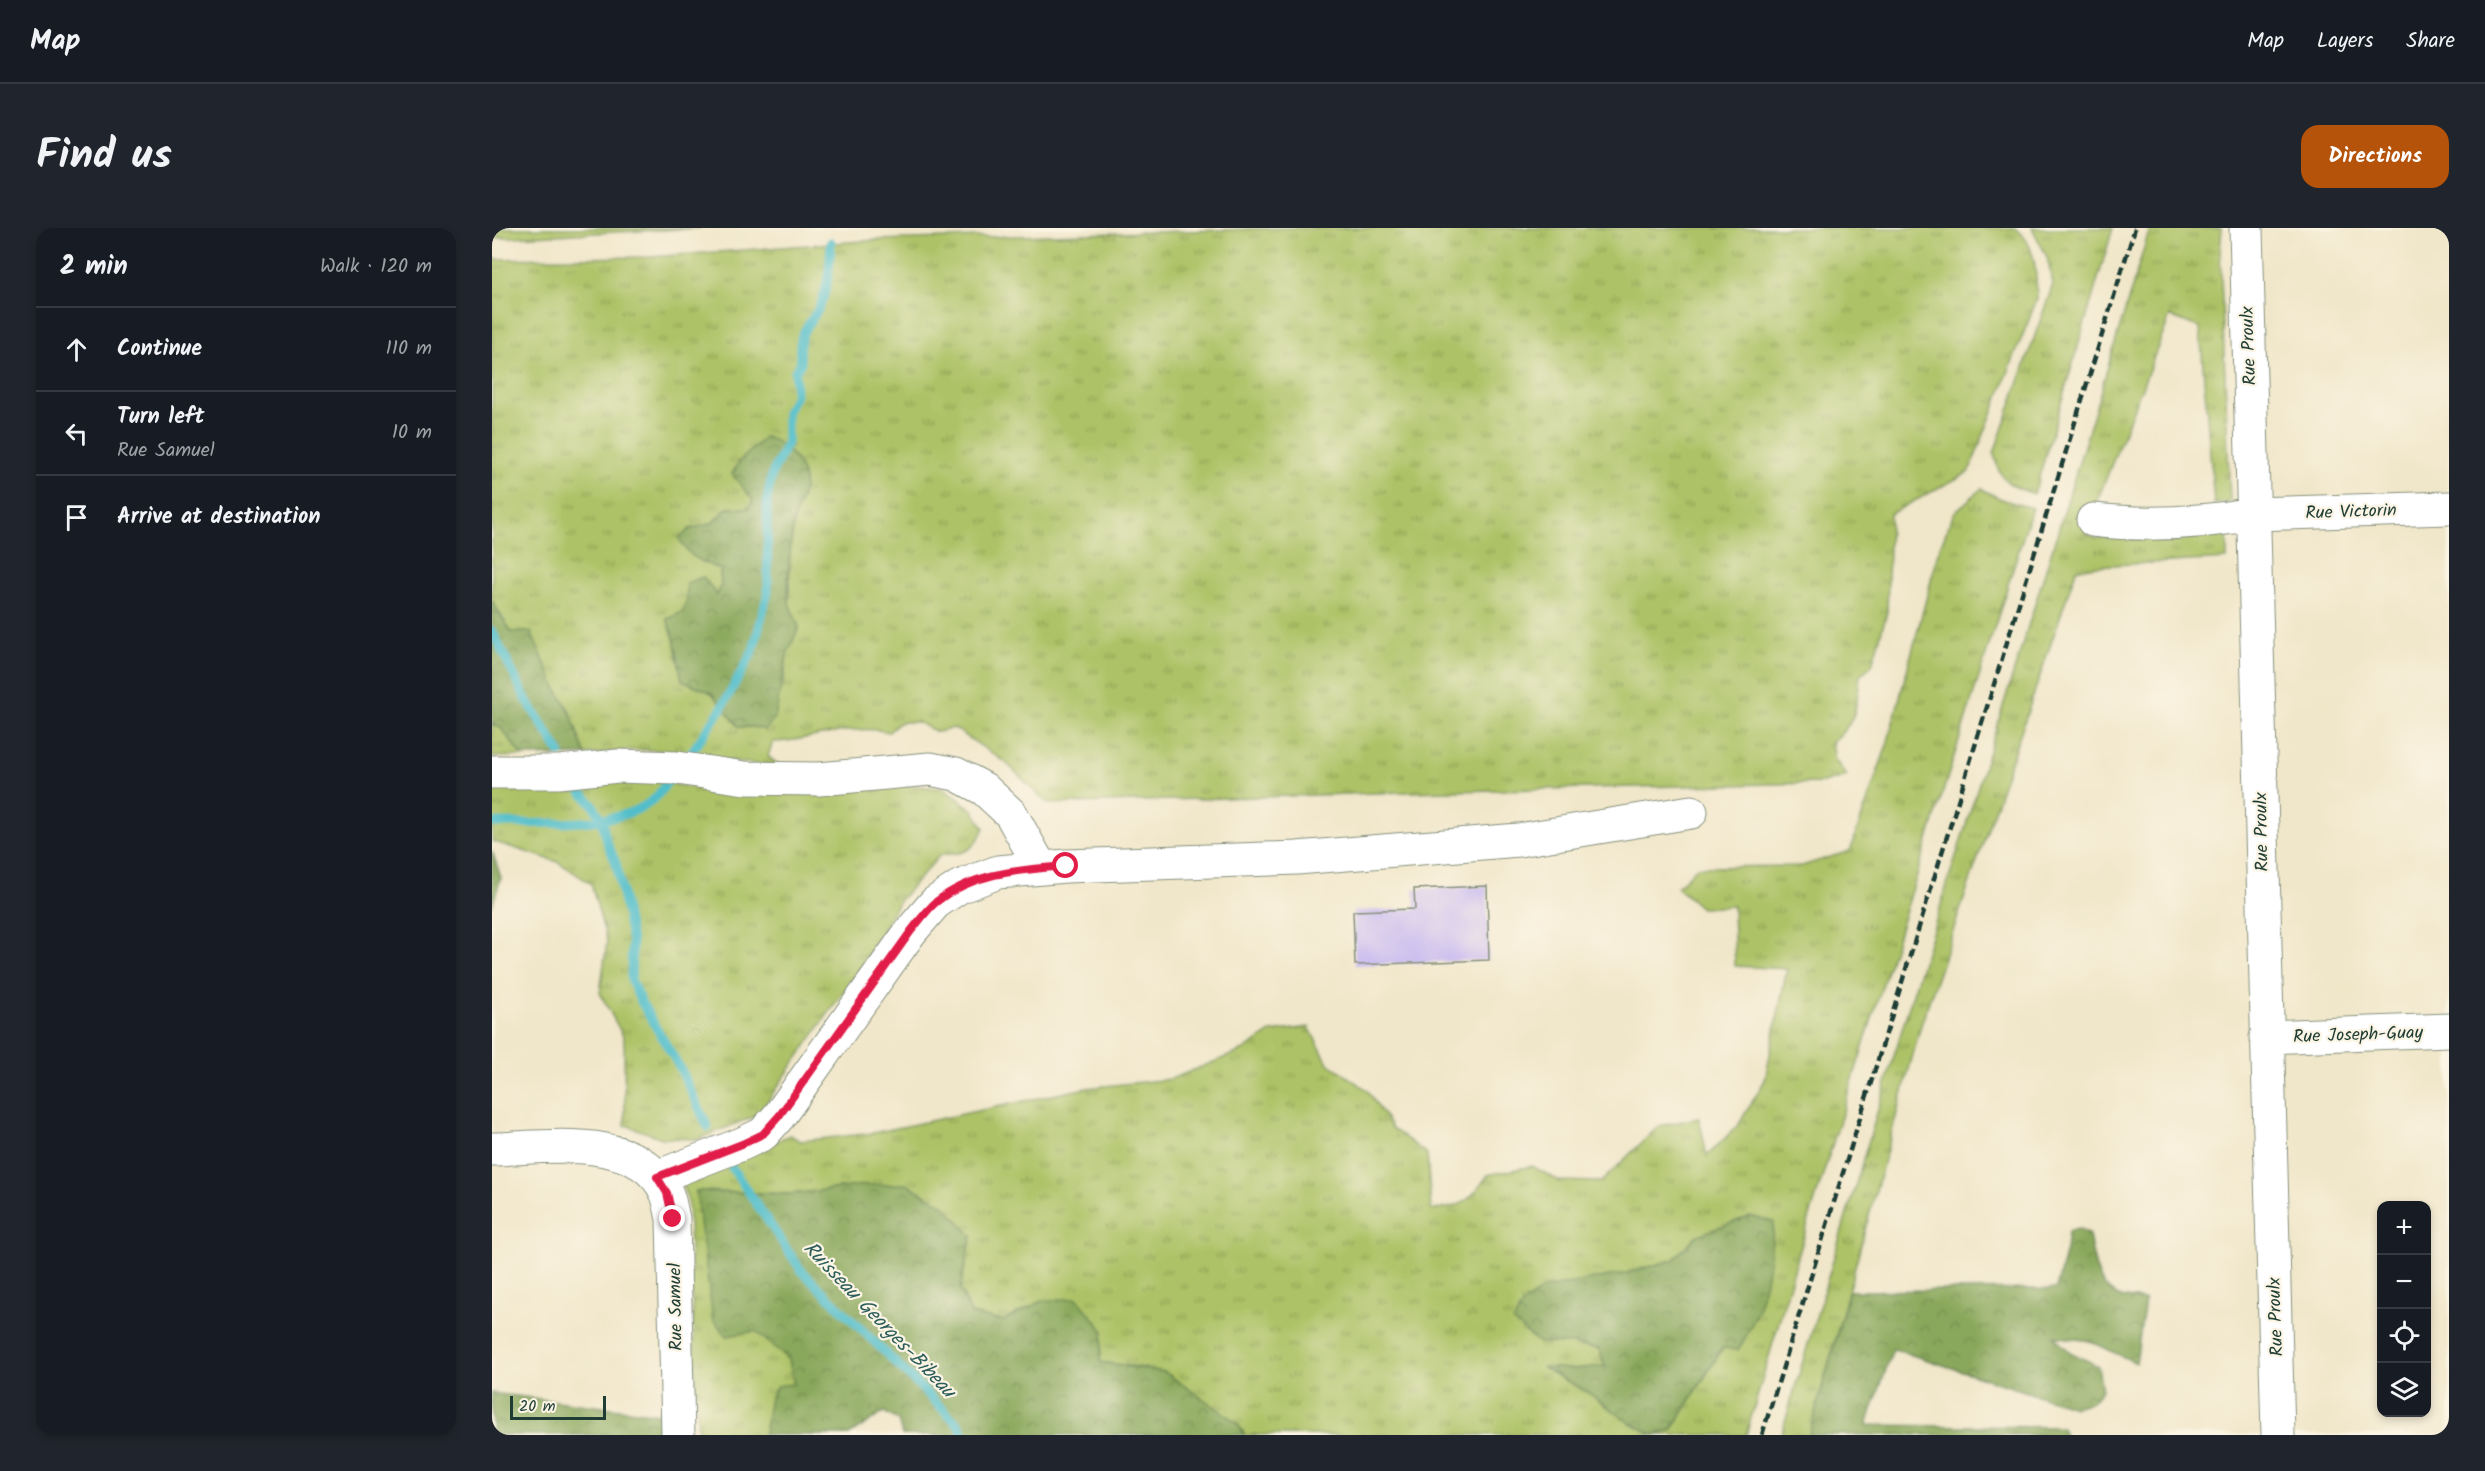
<!DOCTYPE html>
<meta charset="utf-8">
<style>
body{margin:0;font-family:Kalam,sans-serif;background:#20242c;color:#f1f3f6}
.controls{position:absolute;right:18px;bottom:18px;display:grid;overflow:hidden;border-radius:12px;box-shadow:0 3px 9px #0003}
.controls button{width:54px;height:54px;display:grid;place-items:center;padding:0;border:0;border-bottom:2px solid #363941;background:#171b24;color:#f1f3f6;font:30px sans-serif}
.scale{position:absolute;left:18px;bottom:15px;width:96px;box-sizing:border-box;padding-left:6px;border:3px solid #1f3d34;border-top:0;font-size:16px;line-height:21px;white-space:nowrap;color:#1f3d34;-webkit-text-stroke:4px #fcf5e5;paint-order:stroke}
.stop{position:absolute;width:18px;height:18px;margin:-14px;border:4px solid #e11d48;border-radius:50%;background:#fff}
.stop.end{background:#e11d48;border-color:#fff;box-shadow:0 2px 6px #0008}
.list{margin:0;padding:0;list-style:none}
h2{display:flex;justify-content:space-between;align-items:center;height:78px;margin:0;padding:0 24px;font-size:26px}
h2 small{font-size:20px;font-weight:400;color:#9ea1a6}
.list li{display:grid;grid-template-columns:39px 1fr auto;gap:18px;align-items:center;box-sizing:border-box;height:84px;padding:0 24px;border-top:2px solid #363941}
.list b{display:block;font-size:22px;white-space:nowrap}
.list p{margin:0;font-size:20px;white-space:nowrap;color:#9ea1a6}
.list em{font-size:20px;font-style:normal;color:#9ea1a6}
.icon{flex:none;width:33px;height:33px;fill:none;stroke:currentColor;stroke-width:2;stroke-linecap:round;stroke-linejoin:round}
.map{position:relative;flex:none;width:1957px;height:1207px;overflow:hidden;border-radius:18px}
header{display:flex;align-items:center;gap:36px;box-sizing:border-box;height:84px;padding:0 30px;background:#171b24;border-bottom:2px solid #363941}
header strong{font-size:28px}
nav{display:flex;gap:33px;margin-inline-start:auto;font-size:21px}
.intro{display:flex;align-items:center;justify-content:space-between;box-sizing:border-box;height:144px;padding:0 36px}
h1{margin:0;font-size:42px}
.button{padding:15px 27px;border-radius:18px;background:#b45309;color:#fff;font-size:21px;font-weight:700}
main{display:flex;gap:36px;padding:0 36px}
aside{flex:1;background:#171b24;border-radius:18px;box-shadow:0 3px 9px #0003}
.map>svg:first-child{display:block}
.grass{fill:url(#grass-tufts);stroke:#66804d;stroke-width:1.5;fill-rule:evenodd}
.forest{fill:url(#forest-crowns);stroke:#547248;stroke-width:1.5}
.lines{fill:none;stroke-linecap:round;stroke-linejoin:round}
.stream{stroke:#51beca;stroke-width:9}
.building{fill:#bfb0f2}
.minor-casing{stroke:#88927e;stroke-width:35}
.minor{stroke:#fff;stroke-width:33}
.rail{stroke:#1f3d34;stroke-width:4.5;stroke-dasharray:9 4.5;stroke-linecap:butt}
.route{stroke:#e11d48;stroke-width:8}
.labels{text-anchor:middle;stroke-width:4.5;stroke-linejoin:round;paint-order:stroke}
.street-label{font-size:18px;fill:#1f3d34;stroke:#fcf5e5}
.water-label{font-size:20px;font-style:italic;fill:#2c5d5a;stroke:#fcf5e5}
</style>
<header>
<strong>Map</strong>
<nav><a>Map</a><a>Layers</a><a>Share</a></nav>
</header>
<div class="intro"><h1>Find us</h1><a class="button">Directions</a></div>
<main>
<aside>
<h2>2 min<small>Walk · 120 m</small></h2>
<ul class="list">
<li><svg class="icon" aria-label="ahead" viewBox="0 0 24 24"><path d="M12 20V5M6 11l6-6 6 6"/></svg><div><b>Continue</b></div><em>110 m</em></li>
<li><svg class="icon" aria-label="left" viewBox="0 0 24 24"><path d="M17 20v-9H6M10 6l-5 5 5 5"/></svg><div><b>Turn left</b><p>Rue Samuel</p></div><em>10 m</em></li>
<li><svg class="icon" aria-label="arrive" viewBox="0 0 24 24"><path d="M6 21V4h12l-3 4 3 4H6"/></svg><div><b>Arrive at destination</b></div></li>
</ul>
</aside>
<div class="map">
<svg width="1957" height="1207" viewBox="0 0 1957 1207">
<defs>
<pattern id="grass-tufts" width="24" height="20" patternUnits="userSpaceOnUse" patternTransform="scale(1.5)"><rect width="24" height="20" fill="#adc266"/><path d="M3 7l-1-3M5 7V3M7 7l1-3M15 17l-1-3M17 17v-4M19 17l1-3" fill="none" stroke="#8c9f55"/></pattern>
<pattern id="forest-crowns" width="20" height="18" patternUnits="userSpaceOnUse" patternTransform="scale(1.5)"><rect width="20" height="18" fill="#8aa85b"/><path d="M2 6a3 3 0 1 1 6 0M12 15a3 3 0 1 1 6 0" fill="none" stroke="#708a4c"/></pattern>
</defs>
<rect width="100%" height="100%" fill="#fcf5e5"/>
<filter id="ink" filterUnits="userSpaceOnUse"><feTurbulence type="fractalNoise" baseFrequency=".0167" numOctaves="2"/><feDisplacementMap in="SourceGraphic" scale="12" xChannelSelector="R" yChannelSelector="G"/><feConvolveMatrix kernelMatrix="1 2 1 2 8 2 1 2 1" color-interpolation-filters="sRGB"/></filter>
<filter id="wash" filterUnits="userSpaceOnUse"><feTurbulence type="fractalNoise" baseFrequency=".008" numOctaves="4" result="noise"/><feDisplacementMap in="SourceGraphic" scale="24" xChannelSelector="R" yChannelSelector="G"/><feGaussianBlur stdDeviation="1.35" result="paint"/><feColorMatrix in="noise" values="0 0 0 0 0 0 0 0 0 0 0 0 0 0 0 0 0 1.4 0 .05"/><feComposite in="paint" operator="in"/></filter>
<g filter="url(#wash)">
<rect width="100%" height="100%" fill="#f0e6c9"/>
<path class="grass" d="M 0,0 L 209,0 L 0,10 Z
M 800,0 L 1523,0 C 1545,15 1544,47 1545,71 L 1477,244 L 1398,286 L 1395,384 L 1380,437 L 1368,447 C 1364,478 1366,494 1340,514 L 1343,532 L 1355,548 L 1331,555 L 914,564 L 556,576 L 512,533 L 462,500 L 445,504 L 425,494 L 408,494 L 397,504 C 358,495 320,513 281,514 L 276,528 L 288,538 L 232,533 L 184,522 L 138,522 L 93,527 L 78,484 L 63,458 L 39,404 L 19,404 L 0,373 L 0,31 L 158,29 L 384,12 ZM 273,209 L 308,273 L 303,288 L 298,321 L 297,376 L 307,399 L 295,426 L 291,458 L 261,499 L 247,499 L 220,465 L 190,452 L 182,410 L 175,391 L 187,388 L 196,377 L 225,368 L 229,358 L 228,340 L 210,334 L 198,301 L 220,296 L 235,280 L 257,280 L 261,272 L 261,221 Z
M 1540,0 L 1621,0 L 1542,266 C 1517,258 1506,252 1502,225 L 1561,56 L 1555,29 Z
M 1658,0 L 1730,0 L 1728,24 L 1738,274 L 1722,276 L 1708,100 L 1678,88 L 1593,304 L 1604,310 L 1735,307 L 1735,331 L 1602,338 L 1584,342 L 1429,797 L 1317,1207 L 1289,1207 L 1414,788 L 1575,274 Z
M 1489,261 L 1511,272 L 1540,280 L 1318,988 L 1254,1207 L 753,1207 L 744,1194 L 653,1140 L 608,1134 L 550,1073 L 511,1093 L 479,1086 L 468,1060 L 480,1008 L 374,957 L 300,966 L 204,963 L 235,1108 L 263,1103 L 297,1131 L 302,1157 L 285,1158 L 278,1170 L 272,1207 L 206,1207 L 196,973 L 189,954 L 298,907 L 309,913 L 381,905 L 594,860 L 679,851 L 752,822 L 779,804 L 817,799 L 836,835 L 875,862 L 900,900 L 935,926 L 939,982 C 973,979 976,974 996,947 L 1040,938 L 1067,953 L 1109,954 L 1167,898 L 1207,890 L 1215,928 L 1247,896 L 1273,852 L 1295,741 L 1243,738 L 1241,678 L 1209,680 L 1185,659 L 1205,639 L 1310,638 L 1358,623 L 1395,517 L 1448,319 L 1462,285 ZM 1204,1008 L 1231,1120 L 1180,1202 L 1162,1207 L 1137,1194 L 1095,1164 L 1051,1140 L 1080,1141 L 1113,1138 L 1107,1121 L 1080,1116 L 1139,1044 L 1181,1032 Z
M 0,496 L 9,500 L 30,528 L 0,529 Z
M 146,549 L 190,558 L 237,563 L 416,557 L 453,561 L 481,582 L 492,600 C 481,625 473,625 448,627 L 407,673 L 370,737 L 266,887 L 206,911 L 170,910 L 133,897 L 132,810 L 108,765 L 115,713 L 99,656 L 66,634 L 0,613 L 0,560 L 60,558 L 80,564 L 95,554 Z"/>
<path class="forest" d="M 273,209 C 291,213 308,232 312,251 C 314,264 305,278 302,291 C 299,307 293,364 298,378 C 300,385 304,392 307,399 L 295,426 L 283,490 L 273,502 L 261,499 L 247,499 L 220,465 L 190,452 L 182,410 L 175,391 C 197,384 195,376 195,355 L 211,349 L 225,367 L 229,358 L 228,341 C 209,333 196,330 187,310 L 198,301 L 220,295 L 235,280 L 257,280 L 261,272 L 240,246 L 248,233 Z
M 0,373 L 19,404 L 39,404 L 63,458 L 78,484 L 93,527 L 30,528 L 9,500 L 0,496 Z
M 0,623 L 9,650 L 0,678 Z
M 415,956 L 453,978 L 480,1008 L 468,1060 L 479,1086 L 511,1093 L 550,1073 L 585,1070 L 611,1102 L 608,1134 L 673,1144 L 744,1194 L 753,1207 L 410,1207 L 406,1192 L 392,1184 L 357,1207 L 272,1207 L 278,1170 L 285,1158 L 302,1156 L 297,1131 L 263,1103 L 235,1108 L 221,1092 L 204,963 L 300,966 L 374,957 Z
M 1258,988 L 1282,994 C 1277,1043 1273,1079 1246,1122 L 1230,1120 L 1180,1202 L 1162,1207 L 1137,1194 L 1095,1164 L 1050,1139 L 1080,1141 L 1113,1138 L 1107,1121 L 1080,1116 L 1048,1115 L 1021,1094 L 1031,1075 L 1053,1060 L 1139,1044 L 1181,1032 L 1204,1008 Z
M 1587,1001 L 1597,1007 C 1601,1029 1604,1061 1629,1069 C 1636,1071 1645,1071 1653,1072 L 1644,1135 L 1598,1113 L 1561,1108 L 1578,1124 L 1606,1138 L 1610,1162 L 1600,1174 L 1582,1179 L 1401,1121 L 1375,1197 L 1570,1199 L 1572,1207 L 1317,1207 L 1357,1063 L 1564,1061 L 1574,1022 L 1576,1003 Z
M 0,1165 L 167,1186 L 167,1207 L 0,1207 Z"/>
<g class="lines">
<path class="stream" d="M 0,403 L 34,471 L 68,525
M 199,525 L 229,481 L 261,423 L 276,364 L 275,272 L 280,246 L 295,215 L 295,184 L 304,167 L 303,143 L 309,135 C 303,97 321,100 331,70 C 337,52 338,33 339,14
M 86,560 L 101,577 L 110,592 L 114,612 L 124,635 L 140,714 L 139,752 L 148,772 L 188,840 L 216,899
M 0,595 C 43,595 127,601 161,572 C 166,568 171,560 175,554
M 240,940 L 309,1042 L 468,1198 L 471,1207"/>
</g>
<g id="blocks">
<path class="building" d="M 995,658 L 997,732 L 863,737 L 861,683 L 923,681 L 922,661 Z"/>
</g>
</g>
<g filter="url(#ink)">
<use href="#blocks" fill-opacity="0" stroke="#88927e" stroke-width="1.5"/>
<g class="lines">
<g class="minor-casing">
<path id="minor" d="M 1754,0 L 1786,1207
M 1601,292 C 1653,298 1709,295 1761,286 L 1957,280
M 0,544 L 67,544 L 126,538 L 185,540 L 253,550 L 327,551 L 438,541 L 464,546 L 492,561 L 519,586 L 549,640
M 1774,809 L 1957,802
M 0,921 C 54,920 147,904 174,964 C 178,972 179,983 181,991 L 186,1207
M 165,949 L 250,916 L 271,906 L 287,888 L 419,703 L 443,675 L 467,659 L 506,644 L 574,638 L 805,630 L 1027,612 L 1199,584"/>
</g>
<use href="#minor" class="minor"/>
<path class="rail" d="M 1270,1207 L 1643,0"/>
</g>
</g>
<g class="lines" filter="url(#ink)">
<path class="route" d="M 181,991 L 175,965 L 165,949 L 250,916 L 271,906 L 287,888 L 419,703 C 427,693 435,682 444,674 C 482,644 528,642 574,638"/>
</g>
<g class="labels">
<g class="street-label">
<text transform="translate(1756 118) rotate(-92)" y="6">Rue Proulx</text>
<text transform="translate(1859 283) rotate(-2)" y="6">Rue Victorin</text>
<text transform="translate(1769 604) rotate(-91)" y="6">Rue Proulx</text>
<text transform="translate(1866 806) rotate(-2)" y="6">Rue Joseph-Guay</text>
<text transform="translate(183 1079) rotate(-91)" y="6">Rue Samuel</text>
<text transform="translate(1783 1089) rotate(-92)" y="6">Rue Proulx</text>
</g>
<g class="water-label">
<text transform="translate(388 1091) rotate(46)" y="7">Ruisseau Georges-Bibeau</text>
</g>
</g>
</svg>
<div class="controls">
<button>+</button>
<button>−</button>
<button><svg class="icon" aria-label="locate" viewBox="0 0 24 24"><circle cx="12" cy="12" r="6"/><path d="M12 2v4M12 18v4M2 12h4M18 12h4"/></svg></button>
<button><svg class="icon" aria-label="layers" viewBox="0 0 24 24"><path d="M12 4l9 5-9 5-9-5zM3 14l9 5 9-5"/></svg></button>
</div>
<div class="scale">20 m</div>
<div class="stop" style="left:574px;top:638px"></div>
<div class="stop end" style="left:181px;top:991px"></div>
</div>
</main>
